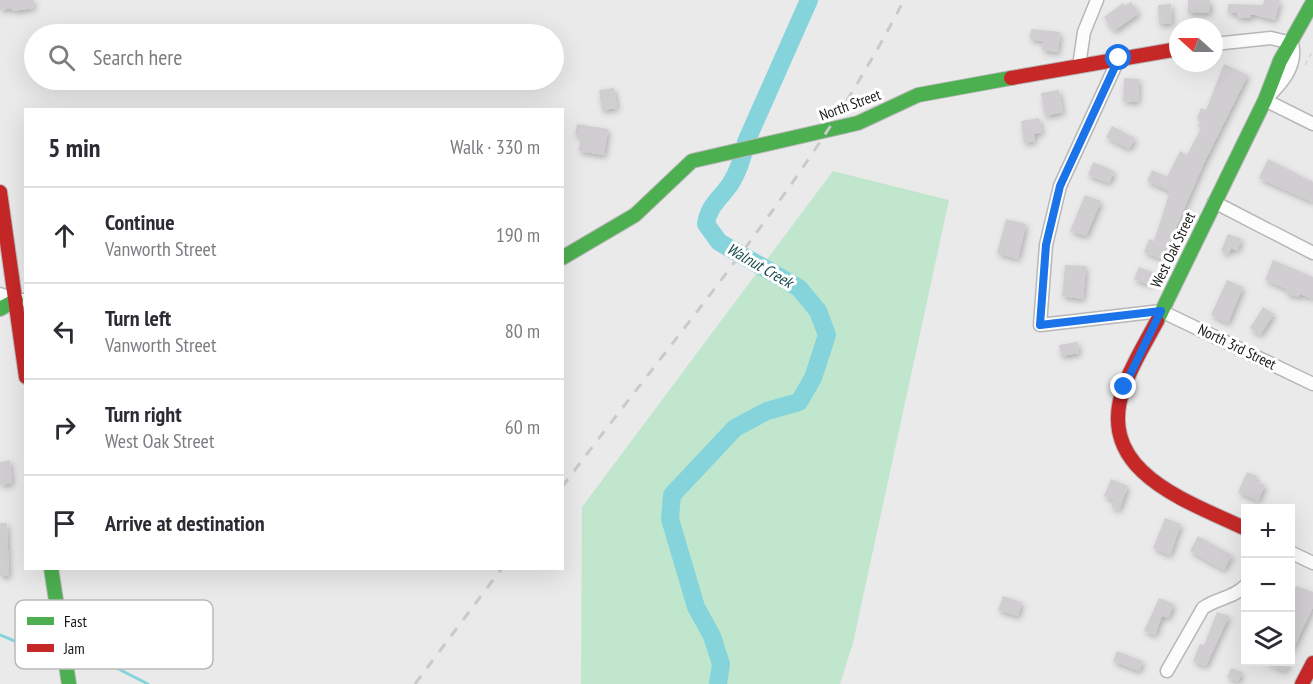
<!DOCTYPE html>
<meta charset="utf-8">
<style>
body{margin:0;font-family:"PT Sans Narrow",sans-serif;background:#f7f7f7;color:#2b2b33}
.controls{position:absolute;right:18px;bottom:18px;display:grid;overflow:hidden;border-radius:0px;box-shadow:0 6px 24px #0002}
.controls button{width:54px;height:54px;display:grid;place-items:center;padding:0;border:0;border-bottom:2px solid #e1e1e2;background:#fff;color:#2b2b33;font:30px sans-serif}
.compass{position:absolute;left:1169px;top:18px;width:54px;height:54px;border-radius:50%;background:#fff;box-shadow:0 6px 24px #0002;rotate:291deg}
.stop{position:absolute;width:18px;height:18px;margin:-14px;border:4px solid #1a73e8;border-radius:50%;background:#fff}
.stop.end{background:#1a73e8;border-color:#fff;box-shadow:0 2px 6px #0008}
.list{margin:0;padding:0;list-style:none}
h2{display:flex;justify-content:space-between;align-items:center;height:78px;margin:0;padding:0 24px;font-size:26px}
h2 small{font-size:20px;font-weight:400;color:#7c7c81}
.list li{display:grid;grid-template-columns:39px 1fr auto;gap:18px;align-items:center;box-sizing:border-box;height:96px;padding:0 24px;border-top:2px solid #e1e1e2}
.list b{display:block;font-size:22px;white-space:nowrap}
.list p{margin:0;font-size:20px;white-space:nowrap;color:#7c7c81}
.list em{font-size:20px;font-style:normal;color:#7c7c81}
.icon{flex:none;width:33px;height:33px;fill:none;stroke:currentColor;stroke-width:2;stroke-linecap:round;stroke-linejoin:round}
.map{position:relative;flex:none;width:1313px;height:684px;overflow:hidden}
.search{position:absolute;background:#fff;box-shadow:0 6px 24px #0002;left:24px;top:24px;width:540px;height:66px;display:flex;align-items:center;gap:15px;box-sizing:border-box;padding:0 21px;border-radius:33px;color:#7c7c81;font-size:22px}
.panel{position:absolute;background:#fff;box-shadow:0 6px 24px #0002;left:24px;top:108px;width:540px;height:462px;border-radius:0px}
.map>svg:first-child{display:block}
.green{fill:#c0e6ce}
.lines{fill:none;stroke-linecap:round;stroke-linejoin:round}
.stream{stroke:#85d4db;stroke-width:3}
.river{stroke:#85d4db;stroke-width:18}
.building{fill:#d0ced0;filter:url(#shadow)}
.street-casing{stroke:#b8b7b8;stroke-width:15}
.fast-casing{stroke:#b8b7b8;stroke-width:16}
.jam-casing{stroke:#b8b7b8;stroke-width:16}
.path{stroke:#d4d3d4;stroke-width:1.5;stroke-dasharray:4.5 4.5;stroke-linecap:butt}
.street{stroke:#fcfcfc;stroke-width:12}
.fast{stroke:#4caf50;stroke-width:14}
.jam{stroke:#c62828;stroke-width:14}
.rail{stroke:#cbcacb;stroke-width:3;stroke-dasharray:10 10;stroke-linecap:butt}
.route{stroke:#1a73e8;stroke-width:8}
.labels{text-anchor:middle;stroke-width:6;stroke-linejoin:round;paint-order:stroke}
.street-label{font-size:15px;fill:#171617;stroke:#fff}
.water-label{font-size:16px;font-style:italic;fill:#194c4f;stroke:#fff}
.key{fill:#fff;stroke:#b9b9b9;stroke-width:1.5}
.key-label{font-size:16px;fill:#171617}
</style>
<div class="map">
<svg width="1313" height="684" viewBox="0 0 1313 684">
<defs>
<filter id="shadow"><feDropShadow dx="2" dy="3" stdDeviation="3" flood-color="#0004"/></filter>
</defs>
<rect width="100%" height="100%" fill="#ebeaeb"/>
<path class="green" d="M 833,171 L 949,200 L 853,643 L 840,684 L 581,684 L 582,507 Z"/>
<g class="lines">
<path class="stream" d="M 0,635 L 46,654 L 60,656
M 70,657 L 99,659 L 148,684"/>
<path class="river" d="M 718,684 L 721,664 L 712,636 L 696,607 L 670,519 L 672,495 L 735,428 L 767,411 L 799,402 L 813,378 L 827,335 L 818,311 L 799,288 L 719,242 L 706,224 C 708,206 721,198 731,183 C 739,170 743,157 746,142 L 809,0"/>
</g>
<path class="building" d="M 0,0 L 34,0 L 34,5 L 33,8 L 13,11 L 12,8 L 0,10 Z
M 1188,0 L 1210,0 L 1210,13 L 1188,13 Z
M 1264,0 L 1280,0 L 1275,20 L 1251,14 L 1251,18 L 1237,18 L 1237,13 L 1228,13 L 1228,4 L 1263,5 Z
M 1131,2 L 1139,13 L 1114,31 L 1104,17 L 1123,3 L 1125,6 Z
M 1171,4 L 1172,23 L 1159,24 L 1158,5 Z
M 1031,29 L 1060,32 L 1058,52 L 1042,50 L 1043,41 L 1030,39 Z
M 1224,64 L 1248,75 L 1204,163 L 1162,259 L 1144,252 L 1149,239 L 1154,241 L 1170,191 L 1147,181 L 1152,170 L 1167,177 L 1180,151 L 1187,155 L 1201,128 L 1198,126 L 1201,120 L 1197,119 L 1201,108 L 1206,110 Z
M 1124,78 L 1139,79 L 1138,102 L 1123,101 Z
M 614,88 L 617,108 L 602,110 L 599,90 Z
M 1059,90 L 1063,112 L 1045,116 L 1041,93 Z
M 1039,118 L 1042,132 L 1034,134 L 1035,141 L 1024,143 L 1021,121 Z
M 577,124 L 608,129 L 604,155 L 579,151 L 581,136 L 575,135 Z
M 1112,126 L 1135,138 L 1129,149 L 1106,137 Z
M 1268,159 L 1313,182 L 1313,202 L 1259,178 Z
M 1093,162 L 1114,171 L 1109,183 L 1088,175 Z
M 1085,195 L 1101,201 L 1086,236 L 1070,231 Z
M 1006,219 L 1026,224 L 1018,259 L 997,253 Z
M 1228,234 L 1242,239 L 1237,251 L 1231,248 L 1228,254 L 1221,251 Z
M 1273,260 L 1313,277 L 1313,299 L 1300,294 L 1298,297 L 1286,293 L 1287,289 L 1265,280 Z
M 1065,265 L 1086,266 L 1083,299 L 1062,296 Z
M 1139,267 L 1155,273 L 1150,285 L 1134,279 Z
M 1227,280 L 1243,287 L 1228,323 L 1211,315 Z
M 1263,307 L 1274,314 L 1260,335 L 1250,328 Z
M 1078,342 L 1079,353 L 1061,356 L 1059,345 Z
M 10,460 L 12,483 L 0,485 L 0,462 Z
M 1247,472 L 1257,476 L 1255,481 L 1265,485 L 1258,501 L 1238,492 Z
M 1111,479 L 1128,486 L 1119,510 L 1111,507 L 1114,500 L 1104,496 Z
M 1165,518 L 1181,524 L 1170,555 L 1153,548 Z
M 0,523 L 7,523 L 9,576 L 0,576 Z
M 1198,536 L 1232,555 L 1224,570 L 1190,551 Z
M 1296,586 L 1313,592 L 1313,607 L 1290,655 L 1290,598 Z
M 1003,596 L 1022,602 L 1018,616 L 998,610 Z
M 1159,598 L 1174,604 L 1168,618 L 1162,616 L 1155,635 L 1144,631 Z
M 1217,612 L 1229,616 L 1206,666 L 1193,661 L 1200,644 L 1204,645 Z
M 1117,651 L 1143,661 L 1139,671 L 1113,661 Z
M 1264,662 L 1290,662 L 1285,671 Z
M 1231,668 L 1242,672 L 1238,682 L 1227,677 Z"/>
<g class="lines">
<g class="street-casing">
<path id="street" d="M 1214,44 L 1271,38 L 1292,43 C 1298,67 1280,85 1265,100 L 1313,124
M 1119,58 L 1060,186 L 1046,245 L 1040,325 L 1161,311 L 1313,384
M 1079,66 L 1084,32 L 1097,0
M 1214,202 L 1313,253
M 0,294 L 16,300 L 26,300
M 1290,552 L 1313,563
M 1167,671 L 1203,608 C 1217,598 1234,598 1246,585"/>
</g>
<g class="fast-casing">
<path id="fast" d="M 562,258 L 635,215 L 692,161 L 858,123 L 918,95 L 1011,78
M 0,309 L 16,300
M 1157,321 L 1265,100 L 1280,61 L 1313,2
M 51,568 L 69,684"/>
</g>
<g class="jam-casing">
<path id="jam" d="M 1011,78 L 1178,49
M 0,192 L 26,377
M 1157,321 C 1146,342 1132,364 1124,387 C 1093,472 1188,501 1246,529
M 1302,684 L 1313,663"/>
</g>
<path class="path" d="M 1305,65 L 1313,50"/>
<use href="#street" class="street"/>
<use href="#fast" class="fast"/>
<use href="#jam" class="jam"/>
<path class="rail" d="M 562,487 C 681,328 813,177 904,0
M 415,684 L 502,568"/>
</g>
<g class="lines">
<path class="route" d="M 1119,58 L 1060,186 L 1046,245 L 1040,325 L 1161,311 L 1124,387"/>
</g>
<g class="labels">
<g class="street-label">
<text transform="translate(850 105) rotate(-20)" y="5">North Street</text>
<text transform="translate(1173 250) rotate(-64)" y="5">West Oak Street</text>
<text transform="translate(1237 347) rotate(26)" y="5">North 3rd Street</text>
</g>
<g class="water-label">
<text transform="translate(760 265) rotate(30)" y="6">Walnut Creek</text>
</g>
</g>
<rect x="15" y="600" width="198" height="69" rx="9" class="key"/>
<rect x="27" y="617" width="27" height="8" fill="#4caf50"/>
<rect x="27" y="644" width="27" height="8" fill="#c62828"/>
<g class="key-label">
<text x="64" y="627">Fast</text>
<text x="64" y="654">Jam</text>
</g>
</svg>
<div class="controls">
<button>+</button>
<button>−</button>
<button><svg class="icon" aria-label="layers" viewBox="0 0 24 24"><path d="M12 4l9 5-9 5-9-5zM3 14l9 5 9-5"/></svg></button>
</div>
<svg class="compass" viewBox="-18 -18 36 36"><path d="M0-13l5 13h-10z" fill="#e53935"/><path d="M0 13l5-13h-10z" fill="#7c7c81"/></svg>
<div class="stop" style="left:1119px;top:58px"></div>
<div class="stop end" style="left:1124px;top:387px"></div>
<div class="search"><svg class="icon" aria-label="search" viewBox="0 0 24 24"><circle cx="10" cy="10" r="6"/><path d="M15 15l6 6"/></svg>Search here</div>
<section class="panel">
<h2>5 min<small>Walk · 330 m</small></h2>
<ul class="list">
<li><svg class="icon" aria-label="ahead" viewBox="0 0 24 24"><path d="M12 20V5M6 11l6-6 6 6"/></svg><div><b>Continue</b><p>Vanworth Street</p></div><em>190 m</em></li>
<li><svg class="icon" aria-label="left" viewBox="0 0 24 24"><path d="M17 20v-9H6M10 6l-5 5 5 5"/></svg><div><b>Turn left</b><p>Vanworth Street</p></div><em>80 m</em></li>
<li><svg class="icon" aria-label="right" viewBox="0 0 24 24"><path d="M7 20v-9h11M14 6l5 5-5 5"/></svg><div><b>Turn right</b><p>West Oak Street</p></div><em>60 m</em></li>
<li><svg class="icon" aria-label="arrive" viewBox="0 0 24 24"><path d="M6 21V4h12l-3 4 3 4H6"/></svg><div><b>Arrive at destination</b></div></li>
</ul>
</section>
</div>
